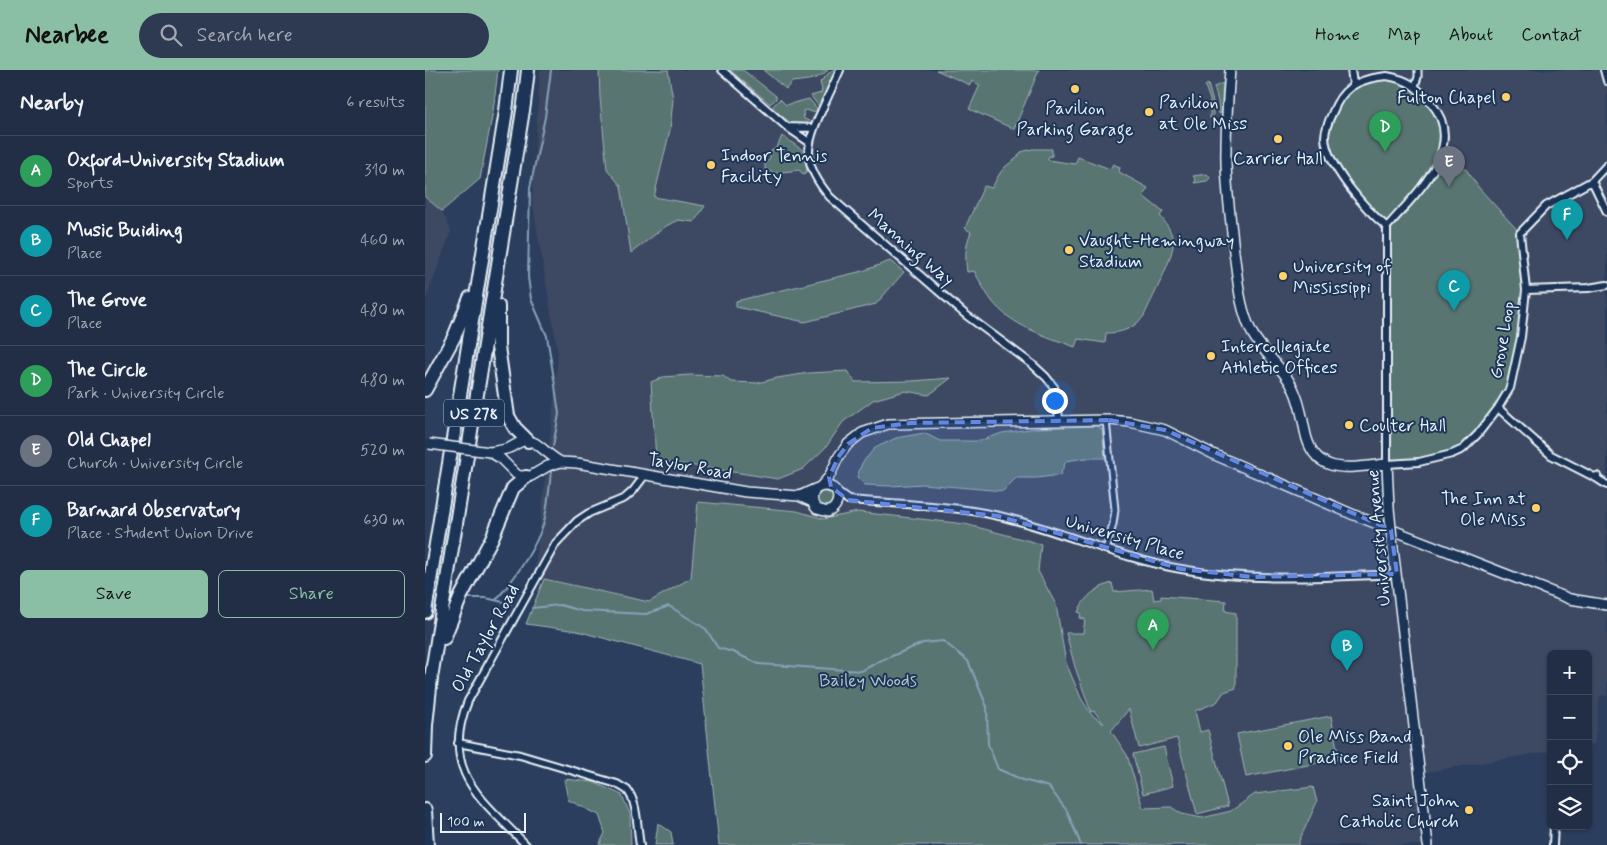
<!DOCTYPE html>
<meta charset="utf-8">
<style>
body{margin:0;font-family:Mynerve,sans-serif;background:#2d3a51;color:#f1f3f6}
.controls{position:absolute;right:15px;bottom:15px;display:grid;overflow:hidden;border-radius:8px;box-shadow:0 1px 4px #0004}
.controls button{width:45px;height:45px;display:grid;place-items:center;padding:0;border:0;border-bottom:1px solid #3e4a5f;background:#212e46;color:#f1f3f6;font:25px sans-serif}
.scale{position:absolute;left:15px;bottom:12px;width:86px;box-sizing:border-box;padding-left:5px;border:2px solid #e8f1f8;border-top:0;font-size:14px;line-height:18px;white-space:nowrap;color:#e8f1f8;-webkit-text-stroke:4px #1d3557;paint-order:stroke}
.you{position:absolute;left:629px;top:330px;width:18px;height:18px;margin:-12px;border:4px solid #fff;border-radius:50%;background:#1a73e8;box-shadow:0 0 0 8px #1a73e833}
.badge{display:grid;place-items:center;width:32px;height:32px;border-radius:50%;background:#8abfa5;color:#fff;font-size:16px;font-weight:700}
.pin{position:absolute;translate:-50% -41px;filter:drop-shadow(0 1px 2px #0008)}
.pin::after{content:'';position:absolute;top:26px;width:18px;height:15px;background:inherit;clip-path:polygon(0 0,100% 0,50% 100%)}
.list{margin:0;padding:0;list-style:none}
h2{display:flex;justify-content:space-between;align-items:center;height:65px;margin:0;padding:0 20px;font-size:21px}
h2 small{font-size:16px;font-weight:400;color:#a2a8b3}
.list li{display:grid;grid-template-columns:32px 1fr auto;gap:15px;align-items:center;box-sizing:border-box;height:70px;padding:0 20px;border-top:1px solid #3e4a5f}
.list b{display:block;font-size:19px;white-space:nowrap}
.list p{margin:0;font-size:16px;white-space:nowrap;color:#a2a8b3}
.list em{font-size:16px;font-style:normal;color:#a2a8b3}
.actions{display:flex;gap:10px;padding:15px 20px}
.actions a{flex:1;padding:11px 0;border:1px solid #8abfa5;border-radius:8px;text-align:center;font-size:18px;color:#8abfa5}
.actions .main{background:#8abfa5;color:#111}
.icon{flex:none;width:28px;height:28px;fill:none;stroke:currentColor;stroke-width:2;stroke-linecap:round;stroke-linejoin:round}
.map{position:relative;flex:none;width:1182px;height:775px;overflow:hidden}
header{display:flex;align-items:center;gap:30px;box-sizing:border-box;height:70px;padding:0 25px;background:#8abfa5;color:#111}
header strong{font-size:24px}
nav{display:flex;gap:28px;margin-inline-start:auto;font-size:18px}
.search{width:350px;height:45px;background:#2d3a51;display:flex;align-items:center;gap:12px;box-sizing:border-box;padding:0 18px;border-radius:28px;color:#a2a8b3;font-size:19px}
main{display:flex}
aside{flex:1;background:#212e46}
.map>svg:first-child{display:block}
.built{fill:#3e4964}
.green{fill:#587572;stroke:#a0b3b5}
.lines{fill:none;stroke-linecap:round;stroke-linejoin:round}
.stream{stroke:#86a2b7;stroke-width:2}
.pedestrian-casing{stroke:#e8f1f8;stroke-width:9}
.minor-casing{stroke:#e8f1f8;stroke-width:10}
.tertiary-casing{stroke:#e8f1f8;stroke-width:12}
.motorway-casing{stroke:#e8f1f8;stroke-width:16}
.pedestrian{stroke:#1d3557;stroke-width:5}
.minor{stroke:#1d3557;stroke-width:6}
.tertiary{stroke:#1d3557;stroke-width:9}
.motorway{stroke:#1d3557;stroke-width:12}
.tertiary-bridge-casing{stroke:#e8f1f8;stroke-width:12;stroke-linecap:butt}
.tertiary-bridge{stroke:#1d3557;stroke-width:9}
.marked{fill:#6487e3;fill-opacity:0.2;stroke:#6487e3;stroke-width:4;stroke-dasharray:10 6;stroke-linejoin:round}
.poi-dot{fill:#ffd166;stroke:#1d3557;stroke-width:2}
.labels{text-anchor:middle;stroke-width:4;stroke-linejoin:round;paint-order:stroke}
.shield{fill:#1d3557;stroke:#abb9c8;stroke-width:1}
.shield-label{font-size:16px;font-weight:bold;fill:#e8f1f8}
.poi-label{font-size:18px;fill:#e8f1f8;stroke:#1d3557;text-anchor:start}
.street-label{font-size:18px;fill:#e8f1f8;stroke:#1d3557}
.park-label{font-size:18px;fill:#b6c6c9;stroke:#1d3557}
</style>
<header>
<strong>Nearbee</strong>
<div class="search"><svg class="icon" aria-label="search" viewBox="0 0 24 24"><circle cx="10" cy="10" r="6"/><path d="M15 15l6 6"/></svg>Search here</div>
<nav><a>Home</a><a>Map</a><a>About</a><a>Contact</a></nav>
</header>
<main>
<aside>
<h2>Nearby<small>6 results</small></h2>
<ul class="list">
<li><span class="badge" style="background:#2e9e5b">A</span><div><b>Oxford-University Stadium</b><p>Sports</p></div><em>310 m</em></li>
<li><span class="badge" style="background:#0f9aa8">B</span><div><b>Music Buiding</b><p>Place</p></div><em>460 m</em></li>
<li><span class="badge" style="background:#0f9aa8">C</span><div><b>The Grove</b><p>Place</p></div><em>480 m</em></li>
<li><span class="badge" style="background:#2e9e5b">D</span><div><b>The Circle</b><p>Park · University Circle</p></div><em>480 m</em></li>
<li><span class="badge" style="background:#6b7280">E</span><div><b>Old Chapel</b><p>Church · University Circle</p></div><em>520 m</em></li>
<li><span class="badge" style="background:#0f9aa8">F</span><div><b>Barnard Observatory</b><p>Place · Student Union Drive</p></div><em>630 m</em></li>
</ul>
<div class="actions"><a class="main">Save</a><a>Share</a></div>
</aside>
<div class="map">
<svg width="1182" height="775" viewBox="0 0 1182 775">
<rect width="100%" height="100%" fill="#2c3e5d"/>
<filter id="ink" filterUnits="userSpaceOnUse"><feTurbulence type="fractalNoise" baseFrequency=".02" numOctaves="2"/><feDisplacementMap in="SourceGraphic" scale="10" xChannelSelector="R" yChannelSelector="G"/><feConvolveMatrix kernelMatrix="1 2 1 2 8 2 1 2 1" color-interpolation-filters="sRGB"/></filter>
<g filter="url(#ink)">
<path class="built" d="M 115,0 L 1182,0 L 1182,626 L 1175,625 L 1169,674 L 1163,675 L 1163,584 L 1126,584 L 1126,681 L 990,704 L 998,775 L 874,775 L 874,771 L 830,724 L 806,741 L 777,748 L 757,744 L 746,737 L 718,738 L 702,685 L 683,657 L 666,644 L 656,628 L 641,593 L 631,535 L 613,501 L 616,474 L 540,454 L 433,442 L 399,449 L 372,441 L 273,432 L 266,508 L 224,532 L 109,507 L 127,351 L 133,283 L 107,130 Z
M 0,127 L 17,141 L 26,161 L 0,232 Z"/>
<path class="green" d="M 0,0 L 73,0 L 68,42 L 55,109 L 17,141 L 0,127 Z
M 174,0 L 243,0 L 248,29 L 245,60 L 229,127 L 280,136 L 269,152 L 253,150 L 241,156 L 206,183 L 196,116 L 182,99 L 175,28 Z
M 305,0 L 318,0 L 351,26 L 351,29 L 345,34 Z
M 338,0 L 403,0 C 392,11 381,10 367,12 L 361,19 Z
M 407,0 L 413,0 L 395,38 L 386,26 L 396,23 L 397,20 L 395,12 Z
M 511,0 L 614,0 L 589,59 L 544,39 L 555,15 L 547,11 L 545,15 Z
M 959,7 L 990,16 L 1017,51 L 1015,87 L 1041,99 L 1054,118 L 1095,163 L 1100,206 L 1099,247 L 1085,318 L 1053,364 L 1027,384 L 962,394 L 962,157 L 913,102 L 900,67 L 904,49 L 922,19 Z
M 798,13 L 796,43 L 794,44 L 793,31 L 789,17 Z
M 783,14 L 788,32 L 788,48 L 785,48 L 785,30 L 780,16 Z
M 355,29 L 361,35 L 384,29 L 393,40 L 387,42 L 381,40 L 378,41 L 379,49 L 384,51 C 372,63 357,46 348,38 L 348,36 Z
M 357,66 L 379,81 L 382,102 L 378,104 L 374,100 L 349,103 L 340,99 L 340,94 L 345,88 L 345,82 L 352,77 Z
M 607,79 L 627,79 L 627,86 L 623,87 L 623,90 L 650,94 L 653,87 L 685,99 L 688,94 L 695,97 L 694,102 L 723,118 L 718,126 L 738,142 L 735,146 C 742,154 748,163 748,174 C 748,189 726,230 719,246 C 708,259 697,263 681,263 L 680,273 L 653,269 L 650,277 C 621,266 586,256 567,231 C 560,222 555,211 549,201 L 542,202 C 540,187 540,176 546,162 L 540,158 L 559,116 L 567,118 C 571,110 574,103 580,97 C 587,91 592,89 596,82 Z
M 782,104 L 785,108 L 782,111 L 769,113 L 771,110 L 768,106 Z
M 465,191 L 479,202 L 451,234 L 380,252 L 311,237 L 311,231 L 438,201 Z
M 423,301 L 430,312 L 487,311 L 526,308 L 504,325 L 480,321 L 448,330 L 418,352 L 401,377 L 378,399 L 353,409 L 231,390 L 226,312 L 238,307 L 264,305 L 298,306 L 306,312 L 333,313 L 352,308 L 384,303 Z
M 672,356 L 677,359 L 680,388 L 660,388 L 641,391 L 635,405 L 612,408 L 591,408 L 578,421 L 498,414 L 466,416 L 440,415 L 432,407 L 437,393 L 450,378 L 471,368 L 499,363 L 515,371 L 554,371 L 577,363 L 612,358 Z
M392 430a8 8 0 1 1 16 0a8 8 0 1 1-16 0Z
M 273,432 L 372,441 L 399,449 L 433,442 L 540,454 L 616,474 L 613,501 L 631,535 L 641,593 L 656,628 L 666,644 L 679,654 L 669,641 L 666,642 L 650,597 L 641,563 L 658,563 L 660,549 L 655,548 L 656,543 L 653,542 C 659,527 672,517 687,513 L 689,522 L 727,519 L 729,530 L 736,529 L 736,526 L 801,531 L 800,541 L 811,543 L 811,618 L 799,622 L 792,632 L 770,641 L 775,662 L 783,660 L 803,736 L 772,744 L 752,668 L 714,678 L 704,639 L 686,661 L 702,685 L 718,738 L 746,737 L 757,744 L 777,748 L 806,741 L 830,724 L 888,717 L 892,732 L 874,771 L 874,775 L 294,775 L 275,594 L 152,561 L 101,554 L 119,509 L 224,532 L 266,508 Z
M 906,646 L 914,689 L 821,707 L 812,664 Z
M 739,677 L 748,716 L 718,724 L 708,684 Z
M 139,709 L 168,712 L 197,725 L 205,744 L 206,775 L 174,775 L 180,763 L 174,745 L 143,730 Z
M 233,753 L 246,762 L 248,775 L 230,775 Z"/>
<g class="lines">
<path class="stream" d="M 126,0 L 120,47 L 105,118 L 103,207 L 106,229 L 122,266 L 129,309 L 134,344 L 128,376
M 44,528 L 61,528 L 86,534
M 71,530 C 90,508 108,483 118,455 C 123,439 124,419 126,402
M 107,538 L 135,535 L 157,541 L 221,544 L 244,536 L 281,559 L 293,578 L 308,582 L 334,594 L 436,601 L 455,591 L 498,573 L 518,571 L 543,591 L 562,637 L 563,674 L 573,699 L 598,710 L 624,717 L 642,741 L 656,775"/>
<g class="pedestrian-casing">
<path id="pedestrian" d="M 990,16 L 993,7 L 993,0
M 681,350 L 690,440 L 688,454 L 681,480"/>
</g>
<g class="minor-casing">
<path id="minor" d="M 297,0 L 362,57 L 384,72
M 415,0 C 409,14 402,28 396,42 C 379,78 378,95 405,127 L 541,245 L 607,294 L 621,307 L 629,317 L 632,328 L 634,350
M 926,0 L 928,14
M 1179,0 L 1182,11
M 962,6 C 984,10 991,16 1006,33 C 1044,77 989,125 962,157 C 941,140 901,95 900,67 C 900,56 907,44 911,35 C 921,14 940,8 962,6 Z
M 363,57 L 389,58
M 1167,111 L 1182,142
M 962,157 L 962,394 L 994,392 L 1027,384 L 1038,379 L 1053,364 L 1073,338 L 1085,318 L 1096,267 L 1101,220 L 1095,163 L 1121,136 L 1167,111 L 1182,95
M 1101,220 L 1163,218 L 1182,215
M 1073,338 L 1126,385 L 1171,408
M 1172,406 L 1171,408 L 1182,415
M 412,422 L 423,430 C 473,434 525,435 574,446 C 635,460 693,488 756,499 C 827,512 900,507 972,504
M 33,673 L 95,685 L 192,714 C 195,716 199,718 202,720 C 213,732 212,760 215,775
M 101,775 C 57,729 14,702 43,631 L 131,473 L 152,451 L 164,443 L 200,428 L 208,421 L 220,405
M 1128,775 L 1129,756"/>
</g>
<g class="tertiary-casing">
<path id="tertiary" d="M 805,0 C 803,26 801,53 801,80 C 800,114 806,148 809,182 C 813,210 814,237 827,263 C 838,283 858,297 868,318 C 875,332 877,346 880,361 C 889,408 926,397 962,394 L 964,438
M 65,382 L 75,388 L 91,404 L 95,406 L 106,406 L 123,396 L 136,392 L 152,393 L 321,422 L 374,426 L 387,432
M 65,382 C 71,381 79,380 84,378 C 93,374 99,367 110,373 C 119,379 126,387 136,392
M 396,416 L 404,407 L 414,386 L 423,374 L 437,363 L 463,354 L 684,350 L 705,352 L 740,360 L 790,385 L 929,445 L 1145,529 L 1182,535
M 374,426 C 381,424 395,415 401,416 C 417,417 416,436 403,442 L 392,439 C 386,433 386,427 390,420
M 968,478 L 1003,775"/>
</g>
<g class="motorway-casing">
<path id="motorway" d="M 73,236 L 73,277 L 83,346 L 90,358 L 103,371
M 0,320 L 29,267 L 45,228
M 0,542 L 81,41 L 86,0
M 19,568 L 36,526 L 67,468 L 88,418 L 101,407
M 0,686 L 1,655 L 6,608 L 99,34 L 103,0
M 0,740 L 2,775"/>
</g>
<use href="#pedestrian" class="pedestrian"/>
<use href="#minor" class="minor"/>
<use href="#tertiary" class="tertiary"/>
<use href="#motorway" class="motorway"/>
<g class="tertiary-bridge-casing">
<path id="tertiary-bridge" d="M 4,374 L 65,382
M 964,438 L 968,478"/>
</g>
<use href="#tertiary-bridge" class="tertiary-bridge"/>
</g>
</g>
<path class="marked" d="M 684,350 L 740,360 L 966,460 L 972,504 L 827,507 L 756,499 L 573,446 L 423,430 L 406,417 L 404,407 L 414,386 L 423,374 L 447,358 L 486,353 Z"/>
<g class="poi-dot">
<circle cx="650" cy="19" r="5"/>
<circle cx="1081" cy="27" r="5"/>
<circle cx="724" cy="42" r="5"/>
<circle cx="853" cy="69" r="5"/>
<circle cx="286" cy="95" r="5"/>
<circle cx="644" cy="180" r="5"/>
<circle cx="858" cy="206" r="5"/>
<circle cx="786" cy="286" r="5"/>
<circle cx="924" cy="355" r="5"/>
<circle cx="1111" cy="438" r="5"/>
<circle cx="863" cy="676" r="5"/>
<circle cx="1044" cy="740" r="5"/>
</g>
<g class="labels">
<rect class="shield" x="19" y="329.5" width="60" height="27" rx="4"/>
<g class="shield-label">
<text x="49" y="349">US 278</text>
</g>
<g class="poi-label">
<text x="1071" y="33" text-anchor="end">Fulton Chapel</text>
<text x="734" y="38">Pavilion<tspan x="734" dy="21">at Ole Miss</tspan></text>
<text x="650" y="44" text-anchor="middle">Pavilion<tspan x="650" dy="21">Parking Garage</tspan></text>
<text x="296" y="91">Indoor Tennis<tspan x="296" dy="21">Facility</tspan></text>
<text x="853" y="94" text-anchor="middle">Carrier Hall</text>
<text x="654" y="176">Vaught-Hemingway<tspan x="654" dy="21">Stadium</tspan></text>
<text x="868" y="202">University of<tspan x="868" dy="21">Mississippi</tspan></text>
<text x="796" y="282">Intercollegiate<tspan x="796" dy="21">Athletic Offices</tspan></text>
<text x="934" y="361">Coulter Hall</text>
<text x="1101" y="434" text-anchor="end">The Inn at<tspan x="1101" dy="21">Ole Miss</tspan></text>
<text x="873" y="672">Ole Miss Band<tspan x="873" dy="21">Practice Field</tspan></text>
<text x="1034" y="736" text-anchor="end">Saint John<tspan x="1034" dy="21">Catholic Church</tspan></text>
</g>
<g class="street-label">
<text transform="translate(486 177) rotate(41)" y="6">Manning Way</text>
<text transform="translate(1077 270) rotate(-80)" y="6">Grove Loop</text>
<text transform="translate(265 396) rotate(10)" y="6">Taylor Road</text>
<text transform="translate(700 467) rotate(16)" y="6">University Place</text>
<text transform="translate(953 468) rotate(-95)" y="6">University Avenue</text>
<text transform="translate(60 568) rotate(-61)" y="6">Old Taylor Road</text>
</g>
<g class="park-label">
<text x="443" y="616">Bailey Woods</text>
</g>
</g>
</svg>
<div class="controls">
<button>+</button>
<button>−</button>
<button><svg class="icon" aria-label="locate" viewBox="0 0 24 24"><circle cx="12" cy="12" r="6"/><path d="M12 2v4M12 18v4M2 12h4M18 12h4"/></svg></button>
<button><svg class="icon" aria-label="layers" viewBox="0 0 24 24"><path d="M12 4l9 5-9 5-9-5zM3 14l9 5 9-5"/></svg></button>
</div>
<div class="scale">100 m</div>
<div class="you"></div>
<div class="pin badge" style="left:728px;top:580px;background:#2e9e5b">A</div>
<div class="pin badge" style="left:922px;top:601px;background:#0f9aa8">B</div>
<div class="pin badge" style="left:1029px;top:241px;background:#0f9aa8">C</div>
<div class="pin badge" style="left:960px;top:82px;background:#2e9e5b">D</div>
<div class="pin badge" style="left:1024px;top:117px;background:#6b7280">E</div>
<div class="pin badge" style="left:1142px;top:170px;background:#0f9aa8">F</div>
</div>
</main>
